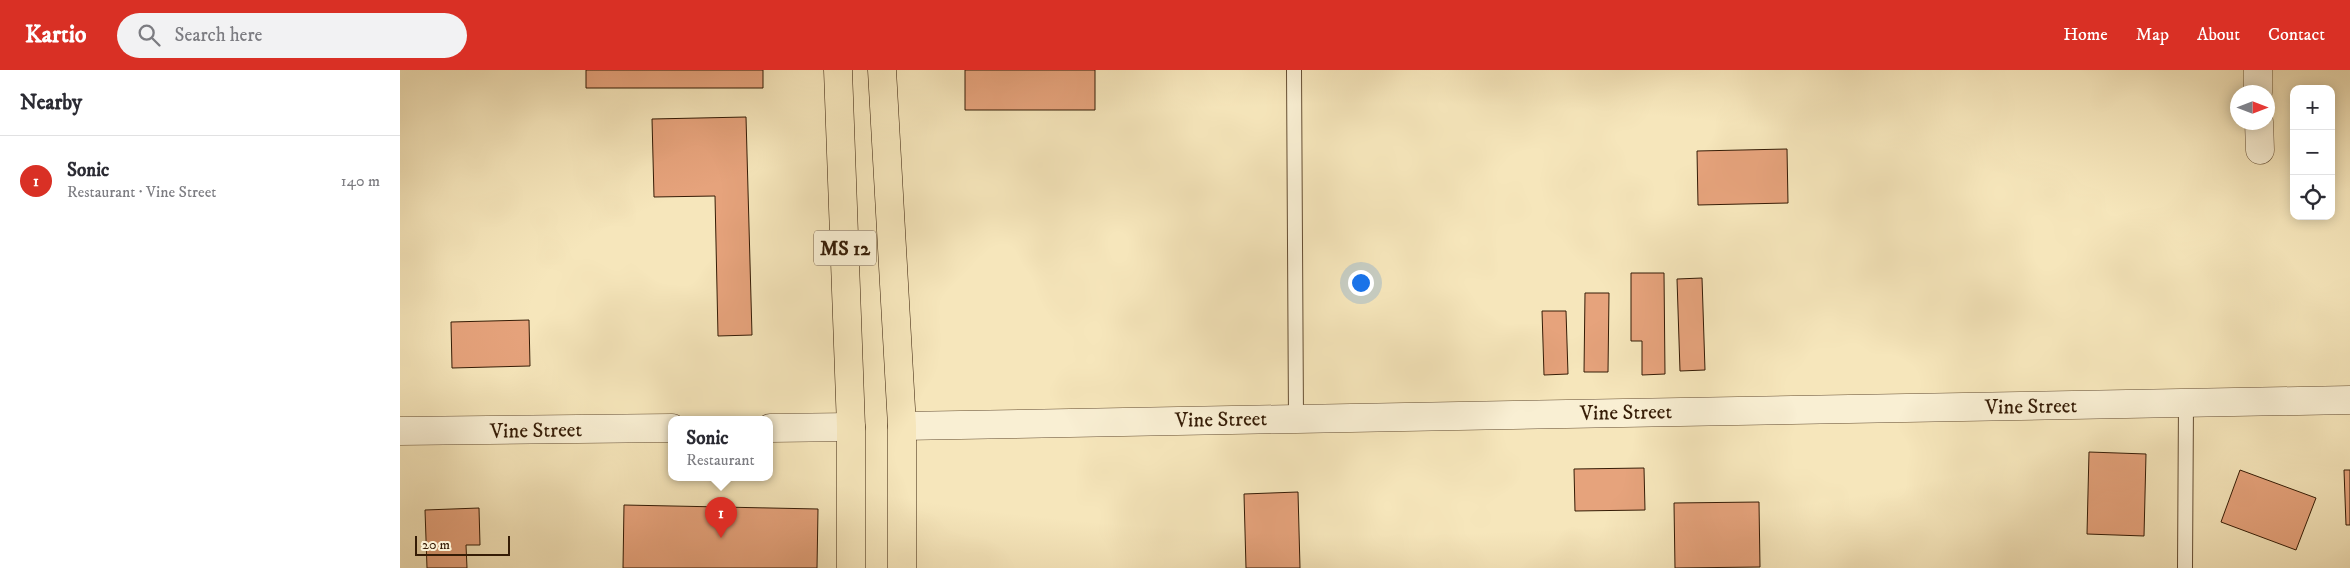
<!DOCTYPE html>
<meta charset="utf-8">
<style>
body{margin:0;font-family:"IM FELL DW Pica",serif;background:#f2f2f3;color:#2b2b33}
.controls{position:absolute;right:15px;top:15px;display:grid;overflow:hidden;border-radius:10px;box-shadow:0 2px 12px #0003}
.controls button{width:45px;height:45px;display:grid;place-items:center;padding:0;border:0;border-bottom:1px solid #e1e1e2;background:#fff;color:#2b2b33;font:25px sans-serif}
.compass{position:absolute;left:1830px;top:15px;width:45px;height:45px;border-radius:50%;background:#fff;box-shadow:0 2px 12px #0003;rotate:90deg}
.scale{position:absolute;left:15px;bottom:12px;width:95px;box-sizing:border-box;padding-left:5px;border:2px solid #351c06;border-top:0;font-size:14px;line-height:18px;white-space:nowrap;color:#351c06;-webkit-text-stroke:4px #f9efd3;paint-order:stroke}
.you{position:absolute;left:960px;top:212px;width:18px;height:18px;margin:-12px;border:4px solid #fff;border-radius:50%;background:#1a73e8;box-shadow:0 0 0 8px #1a73e833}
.badge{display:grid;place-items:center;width:32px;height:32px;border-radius:50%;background:#d93025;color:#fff;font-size:16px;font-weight:700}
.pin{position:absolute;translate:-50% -41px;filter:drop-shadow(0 1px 2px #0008)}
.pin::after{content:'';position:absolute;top:26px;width:18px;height:15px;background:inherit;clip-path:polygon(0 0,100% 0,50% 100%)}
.popup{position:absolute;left:268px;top:346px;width:105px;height:65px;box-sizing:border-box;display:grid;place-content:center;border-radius:10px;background:#fff;filter:drop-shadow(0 1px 4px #0005);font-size:16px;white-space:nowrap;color:#7c7c81}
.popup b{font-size:19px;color:#2b2b33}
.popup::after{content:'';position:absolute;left:50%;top:100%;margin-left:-10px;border:10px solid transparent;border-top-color:#fff}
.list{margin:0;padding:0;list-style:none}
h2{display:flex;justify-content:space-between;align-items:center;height:65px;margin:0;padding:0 20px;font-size:21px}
h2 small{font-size:16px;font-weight:400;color:#7c7c81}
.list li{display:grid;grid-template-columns:32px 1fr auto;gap:15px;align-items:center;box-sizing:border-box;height:90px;padding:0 20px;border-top:1px solid #e1e1e2}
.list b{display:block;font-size:19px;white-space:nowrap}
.list p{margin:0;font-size:16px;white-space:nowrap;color:#7c7c81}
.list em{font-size:16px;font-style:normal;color:#7c7c81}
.icon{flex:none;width:28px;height:28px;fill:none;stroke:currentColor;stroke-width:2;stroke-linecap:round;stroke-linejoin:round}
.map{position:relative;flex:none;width:1950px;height:498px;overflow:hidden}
header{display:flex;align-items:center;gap:30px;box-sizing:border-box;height:70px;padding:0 25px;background:#d93025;color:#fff}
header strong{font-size:24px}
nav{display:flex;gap:28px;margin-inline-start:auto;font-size:18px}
.search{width:350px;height:45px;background:#f2f2f3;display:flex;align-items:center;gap:12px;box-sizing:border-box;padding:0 18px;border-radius:28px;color:#7c7c81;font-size:19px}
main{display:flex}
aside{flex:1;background:#fff}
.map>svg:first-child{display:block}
.building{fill:#e6a37c;stroke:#351c06}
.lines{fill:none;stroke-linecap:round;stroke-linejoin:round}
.lane-casing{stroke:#654e33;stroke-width:16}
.street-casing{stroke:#654e33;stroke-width:29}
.primary-casing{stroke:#351c06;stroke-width:29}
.lane{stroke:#f9efd3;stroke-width:14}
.street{stroke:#f9efd3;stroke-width:28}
.primary{stroke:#f6e6bb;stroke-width:28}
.labels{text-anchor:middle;stroke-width:4;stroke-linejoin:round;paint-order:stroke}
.shield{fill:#f9efd3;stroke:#705b44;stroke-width:1}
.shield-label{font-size:20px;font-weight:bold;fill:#351c06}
.street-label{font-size:21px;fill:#351c06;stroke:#f9efd3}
</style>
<header>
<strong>Kartio</strong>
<div class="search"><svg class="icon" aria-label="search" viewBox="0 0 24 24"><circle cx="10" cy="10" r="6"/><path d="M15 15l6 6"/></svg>Search here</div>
<nav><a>Home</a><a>Map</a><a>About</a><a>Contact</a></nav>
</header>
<main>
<aside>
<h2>Nearby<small></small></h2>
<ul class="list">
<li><span class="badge">1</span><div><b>Sonic</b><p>Restaurant · Vine Street</p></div><em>140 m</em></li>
</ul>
</aside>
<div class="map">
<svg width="1950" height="498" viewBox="0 0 1950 498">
<rect width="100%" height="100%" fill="#f6e6bb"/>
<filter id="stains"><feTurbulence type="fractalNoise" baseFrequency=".004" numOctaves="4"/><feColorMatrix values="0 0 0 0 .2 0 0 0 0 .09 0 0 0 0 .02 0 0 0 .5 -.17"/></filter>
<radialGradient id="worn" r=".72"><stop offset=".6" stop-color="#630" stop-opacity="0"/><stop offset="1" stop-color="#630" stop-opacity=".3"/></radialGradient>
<path class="building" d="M 186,0 L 363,0 L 363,18 L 186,18 Z
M 565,0 L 695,0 L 695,40 L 565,40 Z
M 346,47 L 352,265 L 318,266 L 315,126 L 254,127 L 252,49 Z
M 1387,79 L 1388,133 L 1298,135 L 1297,81 Z
M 1231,203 L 1264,203 L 1265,304 L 1242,305 L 1242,271 L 1231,271 Z
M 1302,208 L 1305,300 L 1280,301 L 1277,209 Z
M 1185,223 L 1209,223 L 1208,302 L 1184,302 Z
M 1142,241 L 1166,241 L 1168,304 L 1144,305 Z
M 129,250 L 130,296 L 52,298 L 51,252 Z
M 1689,382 L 1746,384 L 1744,466 L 1687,464 Z
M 1244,398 L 1245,440 L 1175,441 L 1174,399 Z
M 1840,400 L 1916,428 L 1896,480 L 1821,452 Z
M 1944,400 L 1950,400 L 1950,455 L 1946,455 Z
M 898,422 L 900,498 L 846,498 L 844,424 Z
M 1359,432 L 1360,497 L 1275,498 L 1274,433 Z
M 224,435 L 418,439 L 417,498 L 223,498 Z
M 79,438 L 80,475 L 66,475 L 67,498 L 27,498 L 25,440 Z"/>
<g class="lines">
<g class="lane-casing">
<path id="lane" d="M 894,0 L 896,348
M 1785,498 L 1786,333"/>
</g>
<g class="street-casing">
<path id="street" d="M 1858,0 L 1858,22
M 1859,52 L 1860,80
M 502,356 L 1950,330
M 370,358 L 451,357
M 0,361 L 272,358"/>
</g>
<g class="primary-casing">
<path id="primary" d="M 438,0 L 451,357 L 451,498
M 482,0 L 502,356 L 502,498"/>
</g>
<use href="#lane" class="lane"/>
<use href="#street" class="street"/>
<use href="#primary" class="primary"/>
</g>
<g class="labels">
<rect class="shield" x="414" y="160.5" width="62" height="35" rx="4"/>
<g class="shield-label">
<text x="445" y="185">MS 12</text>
</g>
<g class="street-label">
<text transform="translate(1631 336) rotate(-1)" y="7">Vine Street</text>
<text transform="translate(1226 342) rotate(-1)" y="7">Vine Street</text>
<text transform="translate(821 349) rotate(-1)" y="7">Vine Street</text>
<text transform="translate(136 360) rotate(-1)" y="7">Vine Street</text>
</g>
</g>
<rect width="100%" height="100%" filter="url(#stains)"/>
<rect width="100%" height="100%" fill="url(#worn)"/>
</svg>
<div class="controls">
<button>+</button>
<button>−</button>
<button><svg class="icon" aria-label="locate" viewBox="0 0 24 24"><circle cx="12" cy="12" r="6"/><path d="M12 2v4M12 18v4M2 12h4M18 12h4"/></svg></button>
</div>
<svg class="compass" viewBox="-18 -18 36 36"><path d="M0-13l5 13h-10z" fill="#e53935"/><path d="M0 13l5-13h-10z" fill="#7c7c81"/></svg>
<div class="scale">20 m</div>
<div class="you"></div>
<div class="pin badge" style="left:321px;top:468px">1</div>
<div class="popup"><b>Sonic</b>Restaurant</div>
</div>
</main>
